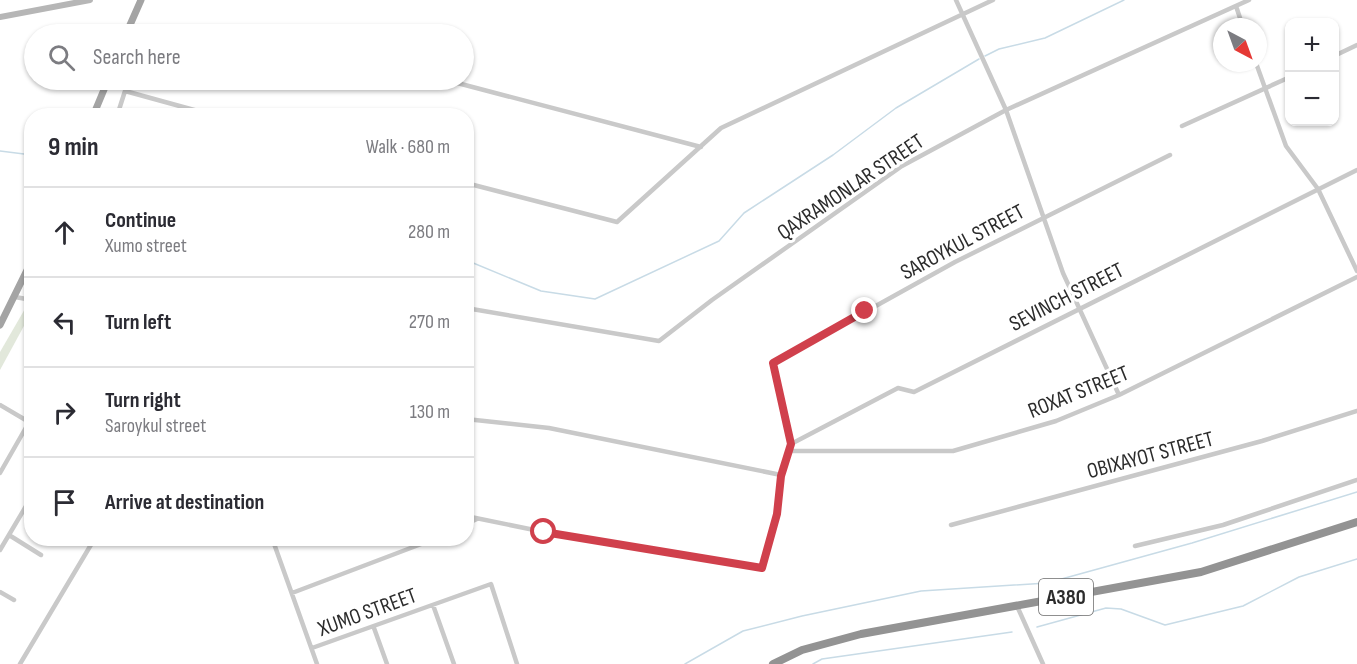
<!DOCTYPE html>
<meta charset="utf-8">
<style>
body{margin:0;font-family:"Sofia Sans Condensed",sans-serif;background:#f7f7f7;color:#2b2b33}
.controls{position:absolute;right:18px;top:18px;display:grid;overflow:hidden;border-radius:12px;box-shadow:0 2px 4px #0004}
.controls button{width:54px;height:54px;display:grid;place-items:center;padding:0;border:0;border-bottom:2px solid #e1e1e2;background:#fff;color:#2b2b33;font:30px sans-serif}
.compass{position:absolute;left:1213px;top:18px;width:54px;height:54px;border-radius:50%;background:#fff;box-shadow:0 2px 4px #0004;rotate:139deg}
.stop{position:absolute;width:18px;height:18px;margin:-14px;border:4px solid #d0404c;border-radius:50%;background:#fff}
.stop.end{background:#d0404c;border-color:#fff;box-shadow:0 2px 6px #0008}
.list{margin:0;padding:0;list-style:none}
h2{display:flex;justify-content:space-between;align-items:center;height:78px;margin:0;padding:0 24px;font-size:26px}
h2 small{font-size:20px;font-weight:400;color:#7c7c81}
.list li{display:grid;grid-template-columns:39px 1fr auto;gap:18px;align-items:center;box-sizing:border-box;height:90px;padding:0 24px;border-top:2px solid #e1e1e2}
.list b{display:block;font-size:22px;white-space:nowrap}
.list p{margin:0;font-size:20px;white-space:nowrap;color:#7c7c81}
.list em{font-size:20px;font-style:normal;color:#7c7c81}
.icon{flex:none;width:33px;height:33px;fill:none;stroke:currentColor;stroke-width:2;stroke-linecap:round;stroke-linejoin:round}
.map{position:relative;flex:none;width:1357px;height:664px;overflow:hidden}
.search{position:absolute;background:#fff;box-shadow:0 2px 4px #0004;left:24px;top:24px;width:450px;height:66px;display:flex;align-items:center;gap:15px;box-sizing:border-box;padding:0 21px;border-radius:33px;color:#7c7c81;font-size:22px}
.panel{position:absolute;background:#fff;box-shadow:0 2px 4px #0004;left:24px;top:108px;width:450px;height:438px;border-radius:24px}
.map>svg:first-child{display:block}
.green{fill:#e2e8db}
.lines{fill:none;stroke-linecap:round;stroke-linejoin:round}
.stream{stroke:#c8dbe6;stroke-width:1.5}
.street{stroke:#c9c9c9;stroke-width:4.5}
.secondary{stroke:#b6b6b6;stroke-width:6}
.primary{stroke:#a4a4a4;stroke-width:7}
.highway{stroke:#939393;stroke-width:8}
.route{stroke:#d0404c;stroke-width:8}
.labels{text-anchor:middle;stroke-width:6;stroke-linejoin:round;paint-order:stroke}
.shield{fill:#fff;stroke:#6b6b6b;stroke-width:1.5}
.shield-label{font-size:21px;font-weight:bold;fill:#2c2c2c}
.street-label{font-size:22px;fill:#2c2c2c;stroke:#fff}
</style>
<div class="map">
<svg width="1357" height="664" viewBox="0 0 1357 664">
<rect width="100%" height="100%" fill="#fff"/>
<path class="green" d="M 26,307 L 31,307 L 31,313 L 0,370 L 0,352 Z"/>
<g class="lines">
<path class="stream" d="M 985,56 L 999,49 L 1045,38 L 1124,0
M 0,151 L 32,155
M 466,260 L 541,291 L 595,299 L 719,241 L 744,213 L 833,155 L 896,108 L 979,59
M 1037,627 L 1106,608 L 1121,609 L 1165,625 L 1243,606 L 1299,577 L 1357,559
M 685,664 L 743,631 L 802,616 L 921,591 L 1047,583 L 1192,543 L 1357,492
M 813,664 L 822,659 L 1012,632"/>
<path class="street" d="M 956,0 L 1006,110 L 1063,273 L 1119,395
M 1236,6 L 1243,27
M 1334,56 L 1357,45
M 1256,63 L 1286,146 L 1318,189 L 1357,271
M 446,80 L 701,147
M 117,116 L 125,91 L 216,116
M 1182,126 L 1290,77
M 466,183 L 617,222 L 721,128 L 993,0
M 15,297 L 32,300
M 466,308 L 659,341 L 712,300 L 902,166 L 1006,110 L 1249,0
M 0,405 L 29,422
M 466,419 L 549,428 L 781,475
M 791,444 L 898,388 L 914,392 L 1357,170
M 789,451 L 953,451 L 1056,421 L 1119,395 L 1357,277
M 0,473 L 32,417
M 466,516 L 544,532 L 761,568 L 777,515 L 781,475 L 791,444 L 773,363 L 955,262 L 1170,155
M 466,524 L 477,519
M 951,525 L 1262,441 L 1357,411
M 9,535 L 41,555
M 272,538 L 317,664
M 1135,546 L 1223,525 L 1357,480
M 0,550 L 32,496
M 0,592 L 14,600
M 292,593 L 437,538
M 433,605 L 454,664
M 1017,606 L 1043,664
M 374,628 L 387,664
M 312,648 L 491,584 L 517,664
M 20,664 L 95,538"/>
<path class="secondary" d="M 0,17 L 90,0"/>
<path class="primary" d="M 126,34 L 141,0
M 93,116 L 108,80
M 0,325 L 32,260"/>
<path class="highway" d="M 773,664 L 802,650 L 861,634 L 1201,572 L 1357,522"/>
</g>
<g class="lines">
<path class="route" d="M 544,532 L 762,568 L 777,514 L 781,476 L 791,444 L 773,363 L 865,311"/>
</g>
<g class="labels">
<rect class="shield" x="1039" y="579" width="54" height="36" rx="4.5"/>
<g class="shield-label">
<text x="1066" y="604">A380</text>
</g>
<g class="street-label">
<text transform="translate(850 186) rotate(-34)" y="8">QAXRAMONLAR STREET</text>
<text transform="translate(962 241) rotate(-28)" y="8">SAROYKUL STREET</text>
<text transform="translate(1066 296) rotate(-27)" y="8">SEVINCH STREET</text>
<text transform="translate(1078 391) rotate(-22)" y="8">ROXAT STREET</text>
<text transform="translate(1150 454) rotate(-15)" y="8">OBIXAYOT STREET</text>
<text transform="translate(367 611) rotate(-20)" y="8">XUMO STREET</text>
</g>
</g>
</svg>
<div class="controls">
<button>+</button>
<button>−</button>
</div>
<svg class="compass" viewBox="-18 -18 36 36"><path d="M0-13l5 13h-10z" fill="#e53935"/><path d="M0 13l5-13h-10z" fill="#7c7c81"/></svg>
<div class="stop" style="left:544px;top:532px"></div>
<div class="stop end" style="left:865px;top:311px"></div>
<div class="search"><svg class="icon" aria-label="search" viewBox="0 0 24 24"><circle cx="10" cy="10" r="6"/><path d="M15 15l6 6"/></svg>Search here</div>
<section class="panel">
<h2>9 min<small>Walk · 680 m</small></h2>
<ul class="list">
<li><svg class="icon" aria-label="ahead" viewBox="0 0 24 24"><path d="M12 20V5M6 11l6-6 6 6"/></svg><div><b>Continue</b><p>Xumo street</p></div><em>280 m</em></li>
<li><svg class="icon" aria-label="left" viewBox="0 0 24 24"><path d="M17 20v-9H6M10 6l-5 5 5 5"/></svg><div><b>Turn left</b></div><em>270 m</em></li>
<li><svg class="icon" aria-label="right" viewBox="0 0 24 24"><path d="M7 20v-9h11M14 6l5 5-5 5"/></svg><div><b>Turn right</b><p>Saroykul street</p></div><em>130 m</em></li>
<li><svg class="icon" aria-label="arrive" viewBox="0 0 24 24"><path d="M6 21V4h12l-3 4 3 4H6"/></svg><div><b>Arrive at destination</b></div></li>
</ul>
</section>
</div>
